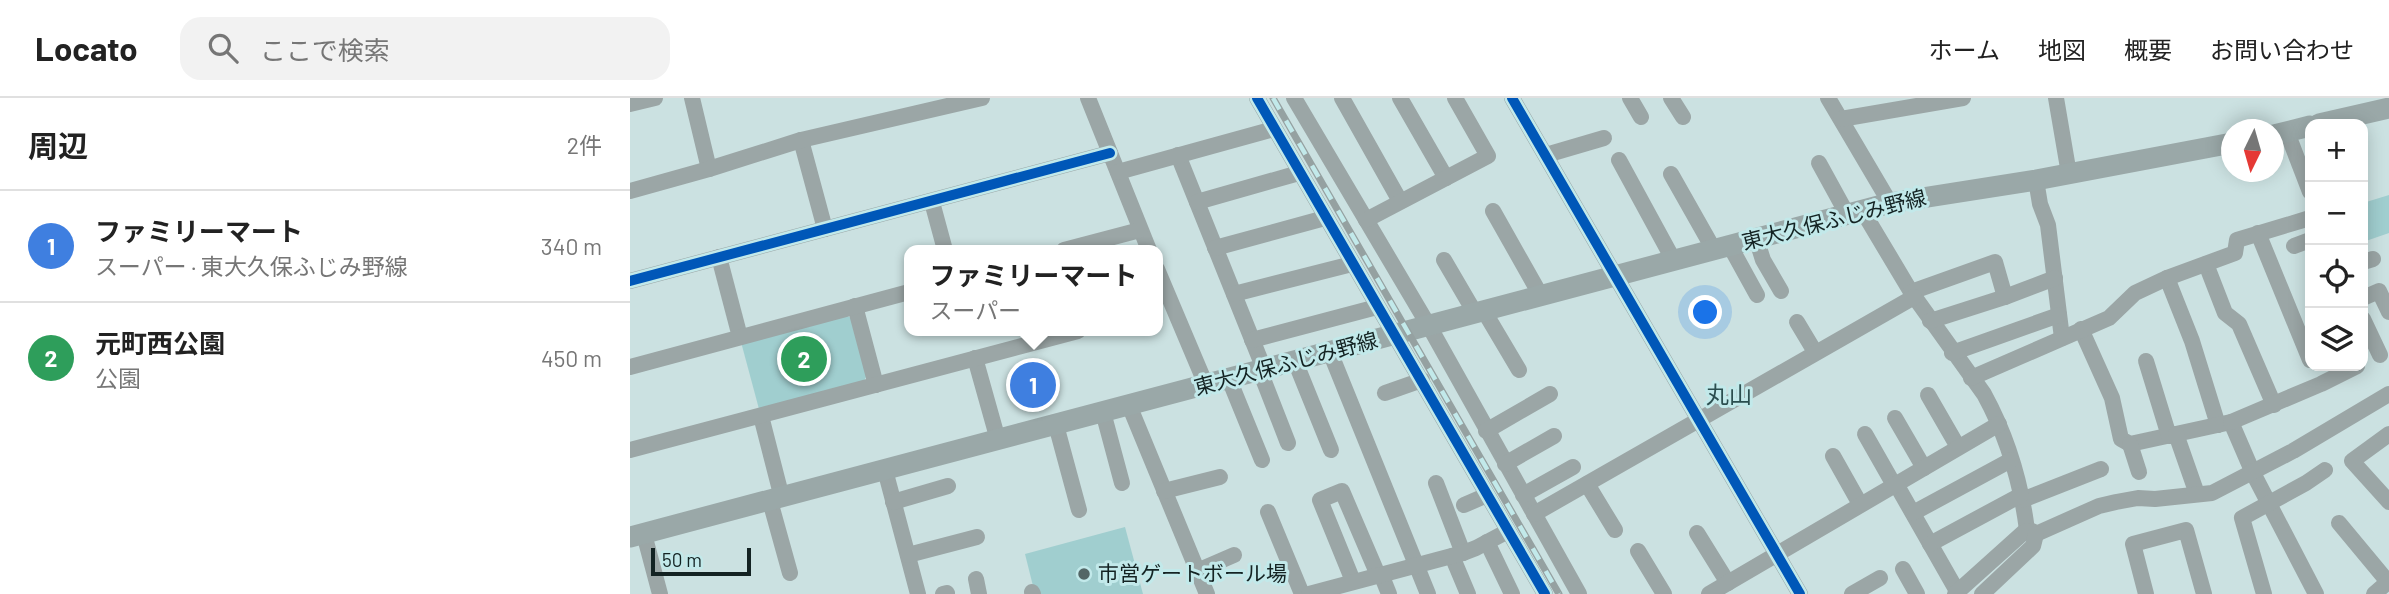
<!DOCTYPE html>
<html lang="ja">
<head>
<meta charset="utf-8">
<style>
  body { margin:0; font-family:Barlow,"Noto Sans JP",sans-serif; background:#f2f2f2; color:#222 }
  .controls { position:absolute; right:21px; top:21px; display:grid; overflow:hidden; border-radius:14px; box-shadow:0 4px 18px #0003 }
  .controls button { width:63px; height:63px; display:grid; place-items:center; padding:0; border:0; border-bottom:2px solid #e0e0e0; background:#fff; color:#222; font:35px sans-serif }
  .compass { position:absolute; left:1591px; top:21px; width:63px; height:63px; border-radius:50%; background:#fff; box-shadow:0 4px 18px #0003; rotate:185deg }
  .scale { position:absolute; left:21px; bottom:18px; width:100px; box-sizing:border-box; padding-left:7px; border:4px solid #142323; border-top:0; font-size:19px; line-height:24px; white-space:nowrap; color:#142323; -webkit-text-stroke:5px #c2e9ea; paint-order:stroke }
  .you { position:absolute; left:1076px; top:215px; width:24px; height:24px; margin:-18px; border:5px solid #fff; border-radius:50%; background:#1a73e8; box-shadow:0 0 0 10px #1a73e833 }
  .badge { display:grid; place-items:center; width:46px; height:46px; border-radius:50%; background:#0f766e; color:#fff; font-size:23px; font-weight:700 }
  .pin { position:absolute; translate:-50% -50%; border:4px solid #fff; box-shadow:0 2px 7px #0006 }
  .popup { position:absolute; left:274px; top:147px; width:259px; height:91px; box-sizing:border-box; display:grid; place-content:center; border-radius:14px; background:#fff; filter:drop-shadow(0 2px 5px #0005); font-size:23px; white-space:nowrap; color:#767676 }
  .popup b { font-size:26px; color:#222 }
  .popup::after { content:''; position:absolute; left:50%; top:100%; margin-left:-14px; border:14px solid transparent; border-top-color:#fff }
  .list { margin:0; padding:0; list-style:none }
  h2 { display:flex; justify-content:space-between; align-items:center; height:91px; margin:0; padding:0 28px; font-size:30px }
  h2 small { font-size:23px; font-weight:400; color:#767676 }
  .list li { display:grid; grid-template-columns:46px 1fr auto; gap:21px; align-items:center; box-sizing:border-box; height:112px; padding:0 28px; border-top:2px solid #e0e0e0 }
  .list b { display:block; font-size:26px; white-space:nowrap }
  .list p { margin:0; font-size:23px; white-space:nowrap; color:#767676 }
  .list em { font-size:23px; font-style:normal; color:#767676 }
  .icon { flex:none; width:38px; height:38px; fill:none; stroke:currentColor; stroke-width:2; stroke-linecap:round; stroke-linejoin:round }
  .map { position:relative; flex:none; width:1759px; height:496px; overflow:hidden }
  header { display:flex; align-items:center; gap:42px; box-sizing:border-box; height:98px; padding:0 35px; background:#fff; border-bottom:2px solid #e0e0e0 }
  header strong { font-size:33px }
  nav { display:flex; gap:38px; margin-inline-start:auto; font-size:24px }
  .search { width:490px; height:63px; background:#f2f2f2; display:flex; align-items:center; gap:18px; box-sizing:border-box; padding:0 24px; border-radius:21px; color:#767676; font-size:26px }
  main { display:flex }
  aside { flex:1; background:#fff }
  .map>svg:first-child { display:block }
  .green { fill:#a0cecf }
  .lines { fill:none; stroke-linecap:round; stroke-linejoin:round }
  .minor { stroke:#9ba6a6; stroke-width:16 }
  .major { stroke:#9aa8a8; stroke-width:21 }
  .rail-casing { stroke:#95a1a1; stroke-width:7 }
  .rail { stroke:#c2e9ea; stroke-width:4.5; stroke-dasharray:13; stroke-linecap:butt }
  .cycleway-casing { stroke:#c2e9ea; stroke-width:15 }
  .cycleway { stroke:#0057b8; stroke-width:10 }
  .poi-dot { fill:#546666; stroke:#c2e9ea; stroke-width:2.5 }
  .labels { text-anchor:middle; stroke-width:6; stroke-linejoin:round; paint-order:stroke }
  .street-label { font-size:21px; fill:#142323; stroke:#c2e9ea }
  .poi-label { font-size:21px; fill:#142323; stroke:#c2e9ea; text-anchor:start }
  .neighbourhood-label { font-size:23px; fill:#2b4e4f; stroke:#c2e9ea }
</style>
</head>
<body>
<header>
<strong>Locato</strong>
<div class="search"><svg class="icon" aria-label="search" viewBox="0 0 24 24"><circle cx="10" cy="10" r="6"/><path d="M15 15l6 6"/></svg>ここで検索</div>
<nav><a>ホーム</a><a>地図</a><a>概要</a><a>お問い合わせ</a></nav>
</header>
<main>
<aside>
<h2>周辺<small>2件</small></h2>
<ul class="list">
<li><span class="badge" style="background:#3f7fe0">1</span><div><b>ファミリーマート</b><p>スーパー · 東大久保ふじみ野線</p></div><em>340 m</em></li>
<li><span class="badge" style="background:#2e9e5b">2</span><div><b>元町西公園</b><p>公園</p></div><em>450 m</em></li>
</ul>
</aside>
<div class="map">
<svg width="1759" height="496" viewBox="0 0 1759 496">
  <rect width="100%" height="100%" fill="#cbe1e1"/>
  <g class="green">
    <path d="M1759 97V135L1733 144V105Z"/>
    <path d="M214 216 221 220 237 277 234 283 129 311 111 244Z"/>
    <path d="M495 429 513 496H405L395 456Z"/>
  </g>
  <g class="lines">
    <g class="minor">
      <path d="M62 0 79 71"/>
      <path d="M458 0 519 152"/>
      <path d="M627 0 915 496"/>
      <path d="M664 0 803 235 949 496"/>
      <path d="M712 0 770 103"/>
      <path d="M770 0 816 80"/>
      <path d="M882 0 1170 496"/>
      <path d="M1000 0 1011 19"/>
      <path d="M1041 0 1053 19"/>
      <path d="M1198 0 1260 105"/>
      <path d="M1426 0 1439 76"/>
      <path d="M0 6 25 0"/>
      <path d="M1211 21 1333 0"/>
      <path d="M1657 34 1680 94"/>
      <path d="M171 42 195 131"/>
      <path d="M548 57 634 271"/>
      <path d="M916 57 974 40"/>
      <path d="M989 62 1044 163"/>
      <path d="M1189 65 1217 116"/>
      <path d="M488 74 644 31"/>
      <path d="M1041 76 1084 152"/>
      <path d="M1406 82 1410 106 1418 127 1432 240"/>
      <path d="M0 93 79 71 171 42 352 0"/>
      <path d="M302 104 315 152"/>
      <path d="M567 104 669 75"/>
      <path d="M1232 112 1281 194 1354 296C1377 338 1391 385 1397 432"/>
      <path d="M863 113 911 198"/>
      <path d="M736 122 858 58 825 0"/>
      <path d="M1628 135 1680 262"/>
      <path d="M1126 140 1133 162 1151 193"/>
      <path d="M1100 148 1127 197"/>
      <path d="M1664 148 1680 142"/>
      <path d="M585 150 695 120"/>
      <path d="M434 152 510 132"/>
      <path d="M89 159 110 239"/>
      <path d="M814 162 845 215"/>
      <path d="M1733 164 1743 161"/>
      <path d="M1576 166 1595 215 1609 226 1644 307"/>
      <path d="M527 171 576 287"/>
      <path d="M1537 180 1562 243 1588 327"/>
      <path d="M0 183 480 55"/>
      <path d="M1281 194 1365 164 1375 199"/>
      <path d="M604 196 722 166"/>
      <path d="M1733 200 1749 193 1759 214"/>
      <path d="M225 208 246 287"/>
      <path d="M854 213 889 272"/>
      <path d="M1733 221 1750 257"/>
      <path d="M1300 223 1375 199 1425 180"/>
      <path d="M1167 224 1185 254"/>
      <path d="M1451 231 1482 300 1491 341 1500 346 1601 324 1623 375 1686 496"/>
      <path d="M622 242 747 209"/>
      <path d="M700 254 798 496"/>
      <path d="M1322 255 1429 217"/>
      <path d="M345 260 368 342"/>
      <path d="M665 263 701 352"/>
      <path d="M1516 263 1539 338"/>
      <path d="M0 269 279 194"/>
      <path d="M630 273 658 345"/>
      <path d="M1341 280 1479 220 1505 195 1537 180 1605 155 1607 142 1680 120"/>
      <path d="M599 281 632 362"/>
      <path d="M755 295 792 282"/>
      <path d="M1298 297 1328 349"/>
      <path d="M499 307 577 496"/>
      <path d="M473 314 492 385"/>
      <path d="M131 318 152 400"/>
      <path d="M1265 320 1294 370"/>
      <path d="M1601 324 1691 286 1727 268"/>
      <path d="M426 327 449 412"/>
      <path d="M856 333 920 296"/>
      <path d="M1235 336 1264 387"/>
      <path d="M1546 336 1567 396"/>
      <path d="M1759 336 1722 363 1759 404"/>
      <path d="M1500 346 1509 374"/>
      <path d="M0 352 448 233"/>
      <path d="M1203 358 1230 406"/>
      <path d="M875 366 924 338"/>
      <path d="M255 372 288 496"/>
      <path d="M806 385 833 455"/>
      <path d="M957 386 985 432"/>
      <path d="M1266 386 1327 493"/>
      <path d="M534 393 590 379"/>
      <path d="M893 397 943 369"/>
      <path d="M1392 402 1471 371"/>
      <path d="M140 403 160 475"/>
      <path d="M263 404 318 388"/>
      <path d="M834 407 857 397"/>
      <path d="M638 414 672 496"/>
      <path d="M1283 415 1381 362"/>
      <path d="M904 416 1284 199"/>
      <path d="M1709 425 1758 484"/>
      <path d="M1067 435 1098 485"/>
      <path d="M14 436 30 496"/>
      <path d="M857 444 882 496"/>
      <path d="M1300 446 1391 397"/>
      <path d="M1008 453 1034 496"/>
      <path d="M278 457 347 439"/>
      <path d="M822 458 838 496"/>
      <path d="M1273 471 1287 496"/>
      <path d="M567 473 604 457"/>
      <path d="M751 476 759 496"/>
      <path d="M346 481 349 496"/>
      <path d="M723 483 690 402 712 393 748 477"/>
      <path d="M402 494 403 496"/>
      <path d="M313 496 317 495"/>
      <path d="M679 496 833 455 846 450 878 433"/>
      <path d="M1079 496 1369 326"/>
      <path d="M1222 496 1250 480"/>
      <path d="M1325 496 1394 434 1402 433 1406 436 1469 408 1486 404 1508 400 1525 401 1582 395 1663 353 1759 296"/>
      <path d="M1352 496 1403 448 1406 436"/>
      <path d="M1516 496 1503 446 1556 432 1574 496"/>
      <path d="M1634 496 1612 420 1676 385 1695 372"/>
      <path d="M1744 496 1759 483"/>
    </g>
    <g class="major">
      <path d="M1689 26 1759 10"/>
      <path d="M1644 37 1680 28"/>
      <path d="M0 439 1260 105 1406 82 1602 45"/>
    </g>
    <g class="rail-casing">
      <path id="rail" d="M643 0 929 496"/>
    </g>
    <use href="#rail" class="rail"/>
    <g class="cycleway-casing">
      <g id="cycleway">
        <path d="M627 0 915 496"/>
        <path d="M882 0 1170 496"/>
        <path d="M0 183 480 55"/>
      </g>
    </g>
    <use href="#cycleway" class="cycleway"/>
  </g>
  <circle class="poi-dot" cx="454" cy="476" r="7"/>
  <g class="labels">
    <g class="street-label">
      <text transform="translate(1204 122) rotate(-14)" y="7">東大久保ふじみ野線</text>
      <text transform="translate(656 266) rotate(-15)" y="7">東大久保ふじみ野線</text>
    </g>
    <g class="poi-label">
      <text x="468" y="483">市営ゲートボール場</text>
    </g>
    <g class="neighbourhood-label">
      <text x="1099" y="305">丸山</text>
    </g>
  </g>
</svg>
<div class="controls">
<button>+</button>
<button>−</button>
<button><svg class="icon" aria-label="locate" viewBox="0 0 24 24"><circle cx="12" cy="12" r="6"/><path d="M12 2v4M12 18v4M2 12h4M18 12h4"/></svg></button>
<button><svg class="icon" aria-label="layers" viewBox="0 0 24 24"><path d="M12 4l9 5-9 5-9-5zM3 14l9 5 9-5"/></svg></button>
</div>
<svg class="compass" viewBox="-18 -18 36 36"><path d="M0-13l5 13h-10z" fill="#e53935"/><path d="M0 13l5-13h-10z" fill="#767676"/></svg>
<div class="scale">50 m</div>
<div class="you"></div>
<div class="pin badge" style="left:403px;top:287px;background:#3f7fe0">1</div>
<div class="popup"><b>ファミリーマート</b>スーパー</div>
<div class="pin badge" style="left:174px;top:261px;background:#2e9e5b">2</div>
</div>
</main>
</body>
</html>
